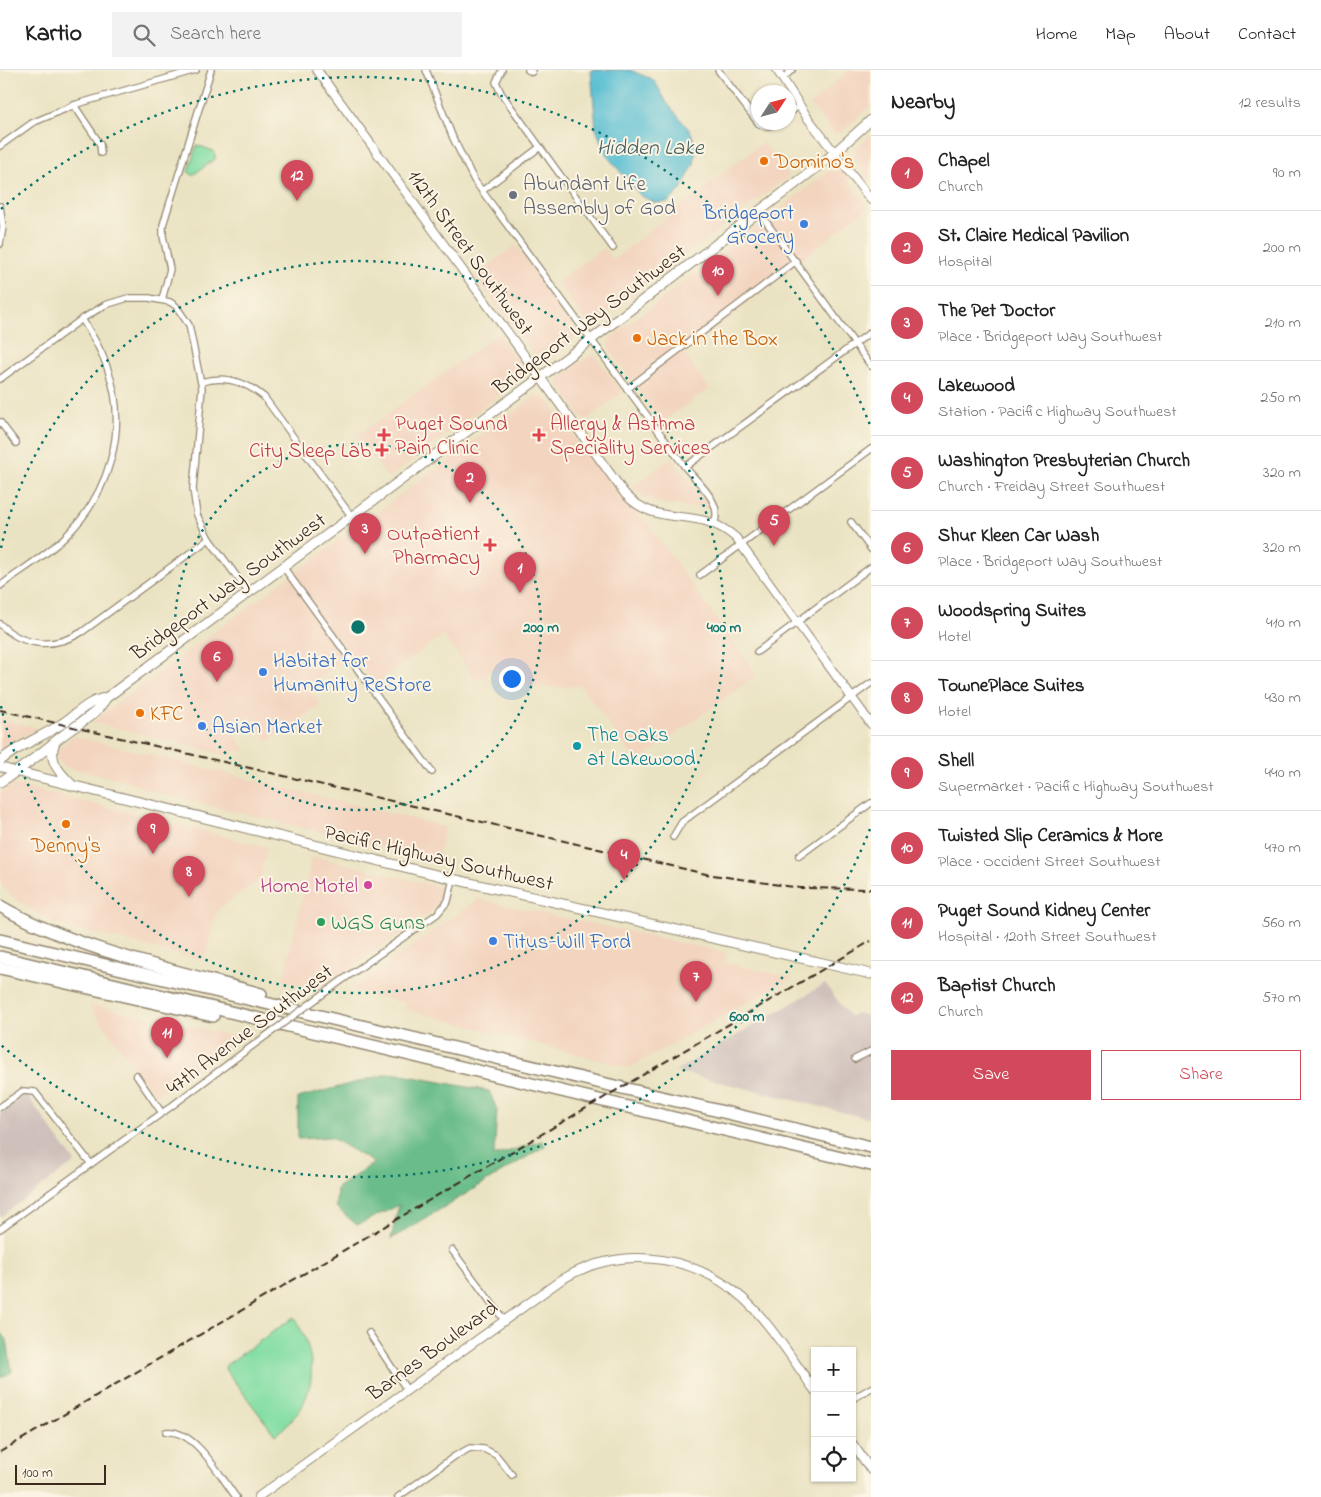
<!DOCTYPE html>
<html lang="en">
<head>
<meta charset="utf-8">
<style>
  body { margin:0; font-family:"Indie Flower",sans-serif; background:#f2f2f2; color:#222 }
  .controls { position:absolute; right:15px; bottom:15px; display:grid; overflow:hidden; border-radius:0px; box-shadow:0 1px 4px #0004 }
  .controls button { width:45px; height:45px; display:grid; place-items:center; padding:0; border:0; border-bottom:1px solid #e0e0e0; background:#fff; color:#222; font:25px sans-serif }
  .compass { position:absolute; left:751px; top:15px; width:45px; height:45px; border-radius:50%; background:#fff; box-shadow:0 1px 4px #0004; rotate:54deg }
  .scale { position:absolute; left:15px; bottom:12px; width:91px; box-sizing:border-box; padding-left:5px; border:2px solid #3b2a1e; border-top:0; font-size:14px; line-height:18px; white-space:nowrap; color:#3b2a1e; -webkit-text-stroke:4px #fcf5e5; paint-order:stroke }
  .you { position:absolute; left:511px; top:608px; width:18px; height:18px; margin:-12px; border:4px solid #fff; border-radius:50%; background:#1a73e8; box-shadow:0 0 0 8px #1a73e833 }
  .badge { display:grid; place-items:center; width:32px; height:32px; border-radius:50%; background:#d1495b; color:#fff; font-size:16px; font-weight:700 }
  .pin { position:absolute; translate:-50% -41px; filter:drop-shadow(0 1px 2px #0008) }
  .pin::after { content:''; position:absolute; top:26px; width:18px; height:15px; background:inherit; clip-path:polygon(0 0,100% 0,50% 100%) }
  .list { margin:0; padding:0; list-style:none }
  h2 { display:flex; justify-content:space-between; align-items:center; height:65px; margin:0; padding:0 20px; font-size:21px }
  h2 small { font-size:16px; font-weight:400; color:#767676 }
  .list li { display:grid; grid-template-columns:32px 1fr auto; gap:15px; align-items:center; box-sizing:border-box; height:75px; padding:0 20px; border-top:1px solid #e0e0e0 }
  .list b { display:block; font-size:19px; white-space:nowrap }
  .list p { margin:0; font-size:16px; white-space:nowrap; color:#767676 }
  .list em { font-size:16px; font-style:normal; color:#767676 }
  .actions { display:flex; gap:10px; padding:15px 20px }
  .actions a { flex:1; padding:11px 0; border:1px solid #d1495b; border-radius:0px; text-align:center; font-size:18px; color:#d1495b }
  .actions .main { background:#d1495b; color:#fff }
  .icon { flex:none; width:28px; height:28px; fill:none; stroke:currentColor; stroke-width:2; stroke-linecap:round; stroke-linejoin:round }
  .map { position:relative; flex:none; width:871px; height:1427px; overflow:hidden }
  header { display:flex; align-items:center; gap:30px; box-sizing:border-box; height:70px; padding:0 25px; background:#fff; border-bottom:1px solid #e0e0e0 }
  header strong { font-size:24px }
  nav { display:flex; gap:28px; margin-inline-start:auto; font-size:18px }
  .search { width:350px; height:45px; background:#f2f2f2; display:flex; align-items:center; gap:12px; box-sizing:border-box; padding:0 18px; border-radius:0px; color:#767676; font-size:19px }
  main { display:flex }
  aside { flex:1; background:#fff }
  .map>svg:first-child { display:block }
  .built { fill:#f3d4bf }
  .industrial { fill:#cfc0bb }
  .green { fill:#84dea4; stroke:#608461 }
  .forest { fill:#6bbd8a; stroke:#537454 }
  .water { fill:#55bdd2; stroke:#487478 }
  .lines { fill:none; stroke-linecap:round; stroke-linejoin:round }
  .minor-casing { stroke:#928670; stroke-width:8 }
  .tertiary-casing { stroke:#928670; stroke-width:10 }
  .secondary-casing { stroke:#928670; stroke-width:11 }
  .primary-casing { stroke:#928670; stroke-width:11 }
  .motorway-casing { stroke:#928670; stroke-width:14 }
  .minor { stroke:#fff; stroke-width:5.5 }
  .tertiary { stroke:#fff; stroke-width:8 }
  .secondary { stroke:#fff; stroke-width:9 }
  .primary { stroke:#fff; stroke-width:9 }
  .motorway { stroke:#fff; stroke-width:11 }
  .rail { stroke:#3b2a1e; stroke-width:2; stroke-dasharray:8 4; stroke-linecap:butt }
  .minor-bridge-casing { stroke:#928670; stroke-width:8; stroke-linecap:butt }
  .minor-bridge { stroke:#fff; stroke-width:5.5 }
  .ring { fill:none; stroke:#0f766e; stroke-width:2.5; stroke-dasharray:2.5 5 }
  .food-dot { fill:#e8710a; stroke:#fcf5e5; stroke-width:2 }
  .worship-dot { fill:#6b7280; stroke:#fcf5e5; stroke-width:2 }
  .shop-dot { fill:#3f7fe0; stroke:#fcf5e5; stroke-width:2 }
  .health-dot { fill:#e0444e; stroke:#fcf5e5; stroke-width:2 }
  .culture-dot { fill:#0f9aa8; stroke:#fcf5e5; stroke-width:2 }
  .hotel-dot { fill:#d1479c; stroke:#fcf5e5; stroke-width:2 }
  .leisure-dot { fill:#2e9e5b; stroke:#fcf5e5; stroke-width:2 }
  .labels { text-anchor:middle; stroke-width:4; stroke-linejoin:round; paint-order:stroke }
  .food-label { font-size:21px; fill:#c56008; stroke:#fcf5e5; text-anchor:start }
  .worship-label { font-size:21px; fill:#5b616d; stroke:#fcf5e5; text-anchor:start }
  .shop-label { font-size:21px; fill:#366cbe; stroke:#fcf5e5; text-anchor:start }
  .street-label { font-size:21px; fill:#3b2a1e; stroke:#fcf5e5 }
  .health-label { font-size:21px; fill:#be3a42; stroke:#fcf5e5; text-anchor:start }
  .culture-label { font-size:21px; fill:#0d838f; stroke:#fcf5e5; text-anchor:start }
  .hotel-label { font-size:21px; fill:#b23c85; stroke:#fcf5e5; text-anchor:end }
  .leisure-label { font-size:21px; fill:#27864d; stroke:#fcf5e5; text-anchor:start }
  .water-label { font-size:22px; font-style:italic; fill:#445d5d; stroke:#fcf5e5 }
  .centre { fill:#0f766e; stroke:#fcf5e5; stroke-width:2.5 }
  .ring-label { font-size:15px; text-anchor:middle; font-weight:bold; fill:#0f766e; stroke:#fcf5e5; stroke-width:4; stroke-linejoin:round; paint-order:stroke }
</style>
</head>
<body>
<header>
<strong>Kartio</strong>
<div class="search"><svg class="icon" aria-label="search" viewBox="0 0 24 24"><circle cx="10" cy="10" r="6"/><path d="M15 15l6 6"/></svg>Search here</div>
<nav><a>Home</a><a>Map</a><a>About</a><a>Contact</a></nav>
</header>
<main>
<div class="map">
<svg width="871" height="1427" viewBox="0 0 871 1427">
  <rect width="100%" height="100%" fill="#fcf5e5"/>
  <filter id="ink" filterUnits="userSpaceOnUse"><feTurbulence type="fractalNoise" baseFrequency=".02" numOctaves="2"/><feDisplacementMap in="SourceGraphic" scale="10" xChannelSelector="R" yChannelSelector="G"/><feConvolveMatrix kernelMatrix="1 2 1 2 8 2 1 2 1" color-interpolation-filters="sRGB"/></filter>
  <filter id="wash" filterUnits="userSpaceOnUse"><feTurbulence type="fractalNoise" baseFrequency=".0096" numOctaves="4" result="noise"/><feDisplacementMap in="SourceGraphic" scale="20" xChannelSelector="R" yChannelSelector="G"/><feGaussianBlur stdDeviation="1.12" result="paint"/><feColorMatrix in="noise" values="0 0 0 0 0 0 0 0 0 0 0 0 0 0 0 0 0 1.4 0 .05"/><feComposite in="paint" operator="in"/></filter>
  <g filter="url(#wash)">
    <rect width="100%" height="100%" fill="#eae3c3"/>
    <g class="built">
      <path d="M849 0H871V35L841 62 834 63 810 35Z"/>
      <path d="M871 65V112L854 86 856 78Z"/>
      <path d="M763 72 789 106 596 253 591 255 586 252 557 212 604 178 613 190Z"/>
      <path d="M829 101H841L868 137 684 283 709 319 661 353 608 277 609 269Z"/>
      <path d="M516 175 577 261 576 268 547 291 537 287 474 206Z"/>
      <path d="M498 264 523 298 522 308 388 408 357 366Z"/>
      <path d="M591 285 596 286 623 323 584 351 560 317 559 311 562 305Z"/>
      <path d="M536 325 543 326 614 419 648 454 757 605 637 692 580 615 559 618 525 615 494 599 477 611 443 565 375 614 353 584 307 617 320 635 268 672 251 646 230 659 246 681 238 680 230 686 92 652Z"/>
      <path d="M671 388 706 432 705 438 662 434 643 426 632 417Z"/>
      <path d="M0 649 38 658 15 670 0 682Z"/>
      <path d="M73 666 445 757 437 790 146 720 129 711 65 697 57 689V680Z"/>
      <path d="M17 715 267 777 261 808 217 840 204 891 56 854 19 832 0 814V723L10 716Z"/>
      <path d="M312 786 439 817 442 828 429 844 318 920 283 910Z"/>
      <path d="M478 829 727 883 725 892 792 908 629 998 405 939 406 933 351 920Z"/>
      <path d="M88 934 237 967 155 1026Z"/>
    </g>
    <g class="industrial">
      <path d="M825 914 850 947 856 943 871 947V1049L675 1001Z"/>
      <path d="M26 1024 75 1092 0 1147V1043Z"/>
    </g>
    <g class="green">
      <path d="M197 75 213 81 216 88 193 105 188 102Z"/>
      <path d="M294 1247C321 1291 318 1332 275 1365L225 1299 226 1295Z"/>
    </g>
    <g class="forest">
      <path d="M391 1003 489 1021 497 1040 494 1086 542 1071 545 1076 391 1169 399 1135 357 1155 336 1137 337 1118 374 1093 330 1067 298 1069V1028Z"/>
      <path d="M0 1261 7 1270 12 1302 0 1308Z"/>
    </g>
    <path class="water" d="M591 0H630L654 10 667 33 691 62 696 77 694 94 680 121 668 132 656 133 641 126 607 86 596 59Z"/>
  </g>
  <g filter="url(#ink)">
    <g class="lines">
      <g class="minor-casing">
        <g id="minor">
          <path d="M426 0 453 68 474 110 685 397C697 412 724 433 714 454"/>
          <path d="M502 0 496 12 501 23 613 178"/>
          <path d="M528 0 532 2"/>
          <path d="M718 0 759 54 767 57 777 52"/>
          <path d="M782 9 792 0"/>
          <path d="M74 35 100 74 101 83"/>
          <path d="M788 44 800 35"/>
          <path d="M0 76 32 53 77 34 196 0"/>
          <path d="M482 121 540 77"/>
          <path d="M0 136 3 157 0 174"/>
          <path d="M759 142 871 296"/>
          <path d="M162 230 170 199 163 166V155L211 0"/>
          <path d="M0 309 82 249 105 235 128 228H149L170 232 176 236 189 255 202 318 193 419 197 445 209 469 249 523"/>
          <path d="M201 312C225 305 246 312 264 327L352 447"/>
          <path d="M627 319 796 191"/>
          <path d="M0 352 16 373"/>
          <path d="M685 397 871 262"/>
          <path d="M851 452 871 479"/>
          <path d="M284 498 432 702"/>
          <path d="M700 505 871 379"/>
          <path d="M0 516C21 500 45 486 64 468 109 425 129 359 108 300 102 281 92 265 82 249"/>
          <path d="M0 554C23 577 54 579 82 562L209 469"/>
          <path d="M757 582 871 497"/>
          <path d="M673 767 682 752 871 613"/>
          <path d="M799 786 871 733"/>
          <path d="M341 911 437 844 448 831 453 809"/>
          <path d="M855 989 871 981"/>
          <path d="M136 1005 162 1043"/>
          <path d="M0 1037 23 1021 35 1022 91 1094"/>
          <path d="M0 1159 169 1038 244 982"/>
          <path d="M452 1180 504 1250"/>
          <path d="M369 1263 407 1320"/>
          <path d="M852 1329 871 1318"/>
          <path d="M166 1362C195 1359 220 1406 236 1427"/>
          <path d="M398 1427 455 1386 470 1378 484 1379 496 1385 512 1405"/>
        </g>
      </g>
      <g class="tertiary-casing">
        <g id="tertiary">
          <path d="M317 0 625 424C660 461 697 433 736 468L871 654"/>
          <path d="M777 0 807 47 871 130"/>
          <path d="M0 697 18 702"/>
          <path d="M852 1373 871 1400"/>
          <path d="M258 1427 561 1210C624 1172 703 1185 753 1238 776 1262 795 1293 815 1321"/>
        </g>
      </g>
      <g class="secondary-casing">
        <path id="secondary" d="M18 702 453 809 871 904"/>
      </g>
      <g class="primary-casing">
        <g id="primary">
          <path d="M55 672C47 691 60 703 73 716"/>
          <path d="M0 691C20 674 41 668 63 653 77 644 89 630 106 628L592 269 825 91 871 50"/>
          <path d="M0 712C24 698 41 683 62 666 77 654 97 645 106 628"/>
        </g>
      </g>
      <g class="motorway-casing">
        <g id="motorway">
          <path d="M0 836C73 879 179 901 261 924"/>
          <path d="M0 870 871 1077"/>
          <path d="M0 887 871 1095"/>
          <path d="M0 898 213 946"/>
        </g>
      </g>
      <use href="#minor" class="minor"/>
      <use href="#tertiary" class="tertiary"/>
      <use href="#secondary" class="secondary"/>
      <use href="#primary" class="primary"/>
      <use href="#motorway" class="motorway"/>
      <g class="rail">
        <path d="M0 640 706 804 800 818 871 819"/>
        <path d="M0 1382 871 871"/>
      </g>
      <g class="minor-bridge-casing">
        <path id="minor-bridge" d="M244 982 341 911"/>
      </g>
      <use href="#minor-bridge" class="minor-bridge"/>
    </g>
  </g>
  <g class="ring">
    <circle cx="358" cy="557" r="183"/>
    <path d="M1 478A366 366 0 1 1 1 636"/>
    <path d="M870 759A550 550 0 0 1 1 975M1 139A550 550 0 0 1 870 355"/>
  </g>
  <g class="food-dot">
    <circle cx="764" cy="91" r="5"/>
    <circle cx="637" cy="268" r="5"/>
    <circle cx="140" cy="643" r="5"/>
    <circle cx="66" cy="754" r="5"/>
  </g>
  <circle class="worship-dot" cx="513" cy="125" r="5"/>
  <g class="shop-dot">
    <circle cx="804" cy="154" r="5"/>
    <circle cx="263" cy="602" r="5"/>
    <circle cx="202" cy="656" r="5"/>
    <circle cx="493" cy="871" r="5"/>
  </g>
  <g class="health-dot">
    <path d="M381.5 357.5h5v5h5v5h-5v5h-5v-5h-5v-5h5z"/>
    <path d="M536.5 357.5h5v5h5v5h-5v5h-5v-5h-5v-5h5z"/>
    <path d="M379.5 372.5h5v5h5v5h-5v5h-5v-5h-5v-5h5z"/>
    <path d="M487.5 467.5h5v5h5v5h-5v5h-5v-5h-5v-5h5z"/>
  </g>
  <circle class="culture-dot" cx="577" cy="676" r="5"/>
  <circle class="hotel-dot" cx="368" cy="815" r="5"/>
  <circle class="leisure-dot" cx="321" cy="852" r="5"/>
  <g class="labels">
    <g class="food-label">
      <text x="774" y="98">Domino's</text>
      <text x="647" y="275">Jack in the Box</text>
      <text x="150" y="650">KFC</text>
      <text x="66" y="782" text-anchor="middle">Denny's</text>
    </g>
    <g class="worship-label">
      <text x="523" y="120">Abundant Life<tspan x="523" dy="24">Assembly of God</tspan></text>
    </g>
    <g class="shop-label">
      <text x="794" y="149" text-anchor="end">Bridgeport<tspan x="794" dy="24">Grocery</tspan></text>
      <text x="273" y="597">Habitat for<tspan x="273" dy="24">Humanity ReStore</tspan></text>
      <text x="212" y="663">Asian Market</text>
      <text x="503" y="878">Titus-Will Ford</text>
    </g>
    <g class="street-label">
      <text transform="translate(471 182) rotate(54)" y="7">112th Street Southwest</text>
      <text transform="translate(589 249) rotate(-37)" y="7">Bridgeport Way Southwest</text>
      <text transform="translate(228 516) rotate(-36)" y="7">Bridgeport Way Southwest</text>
      <text transform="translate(439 787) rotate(13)" y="7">Pacific Highway Southwest</text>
      <text transform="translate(249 959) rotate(-37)" y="7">47th Avenue Southwest</text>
      <text transform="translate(432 1280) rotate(-36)" y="7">Barnes Boulevard</text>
    </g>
    <g class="health-label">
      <text x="395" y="360">Puget Sound<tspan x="395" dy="24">Pain Clinic</tspan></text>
      <text x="550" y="360">Allergy &amp; Asthma<tspan x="550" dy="24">Speciality Services</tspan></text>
      <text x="371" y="387" text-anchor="end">City Sleep Lab</text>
      <text x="480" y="470" text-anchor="end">Outpatient<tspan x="480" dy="24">Pharmacy</tspan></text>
    </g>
    <g class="culture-label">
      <text x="587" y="671">The Oaks<tspan x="587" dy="24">at Lakewood</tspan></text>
    </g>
    <g class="hotel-label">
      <text x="358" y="822">Home Motel</text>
    </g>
    <g class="leisure-label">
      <text x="331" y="859">WGS Guns</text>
    </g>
    <g class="water-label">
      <text x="650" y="84">Hidden Lake</text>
    </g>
  </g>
  <circle cx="358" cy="557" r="8" class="centre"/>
  <g class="ring-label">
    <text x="541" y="562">200 m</text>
    <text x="724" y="562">400 m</text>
    <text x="747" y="951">600 m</text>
  </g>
</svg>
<div class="controls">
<button>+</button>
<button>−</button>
<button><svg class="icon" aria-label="locate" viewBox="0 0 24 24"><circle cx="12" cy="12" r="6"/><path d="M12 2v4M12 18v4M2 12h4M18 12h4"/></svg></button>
</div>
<svg class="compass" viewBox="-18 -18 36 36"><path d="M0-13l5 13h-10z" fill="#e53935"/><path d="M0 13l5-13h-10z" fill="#767676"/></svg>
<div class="scale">100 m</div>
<div class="you"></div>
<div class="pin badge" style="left:520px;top:523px">1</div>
<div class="pin badge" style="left:470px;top:433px">2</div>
<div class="pin badge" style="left:365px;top:484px">3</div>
<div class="pin badge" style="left:624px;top:810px">4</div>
<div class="pin badge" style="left:774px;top:476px">5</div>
<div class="pin badge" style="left:217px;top:612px">6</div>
<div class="pin badge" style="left:696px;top:932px">7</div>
<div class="pin badge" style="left:189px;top:827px">8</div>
<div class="pin badge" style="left:153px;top:784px">9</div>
<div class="pin badge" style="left:718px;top:226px">10</div>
<div class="pin badge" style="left:167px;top:988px">11</div>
<div class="pin badge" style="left:297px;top:131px">12</div>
</div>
<aside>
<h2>Nearby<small>12 results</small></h2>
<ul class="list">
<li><span class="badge">1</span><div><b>Chapel</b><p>Church</p></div><em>90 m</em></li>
<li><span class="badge">2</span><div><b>St. Claire Medical Pavilion</b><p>Hospital</p></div><em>200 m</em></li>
<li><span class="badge">3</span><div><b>The Pet Doctor</b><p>Place · Bridgeport Way Southwest</p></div><em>210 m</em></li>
<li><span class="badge">4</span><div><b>Lakewood</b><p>Station · Pacific Highway Southwest</p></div><em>250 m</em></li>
<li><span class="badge">5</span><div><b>Washington Presbyterian Church</b><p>Church · Freiday Street Southwest</p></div><em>320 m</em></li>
<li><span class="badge">6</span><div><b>Shur Kleen Car Wash</b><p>Place · Bridgeport Way Southwest</p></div><em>320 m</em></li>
<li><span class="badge">7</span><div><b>Woodspring Suites</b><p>Hotel</p></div><em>410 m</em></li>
<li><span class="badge">8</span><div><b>TownePlace Suites</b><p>Hotel</p></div><em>430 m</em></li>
<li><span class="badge">9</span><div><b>Shell</b><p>Supermarket · Pacific Highway Southwest</p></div><em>440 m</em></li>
<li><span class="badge">10</span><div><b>Twisted Slip Ceramics &amp; More</b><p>Place · Occident Street Southwest</p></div><em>470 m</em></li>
<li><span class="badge">11</span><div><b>Puget Sound Kidney Center</b><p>Hospital · 120th Street Southwest</p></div><em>560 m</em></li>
<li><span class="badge">12</span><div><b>Baptist Church</b><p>Church</p></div><em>570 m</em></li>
</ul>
<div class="actions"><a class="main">Save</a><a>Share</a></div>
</aside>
</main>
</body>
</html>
